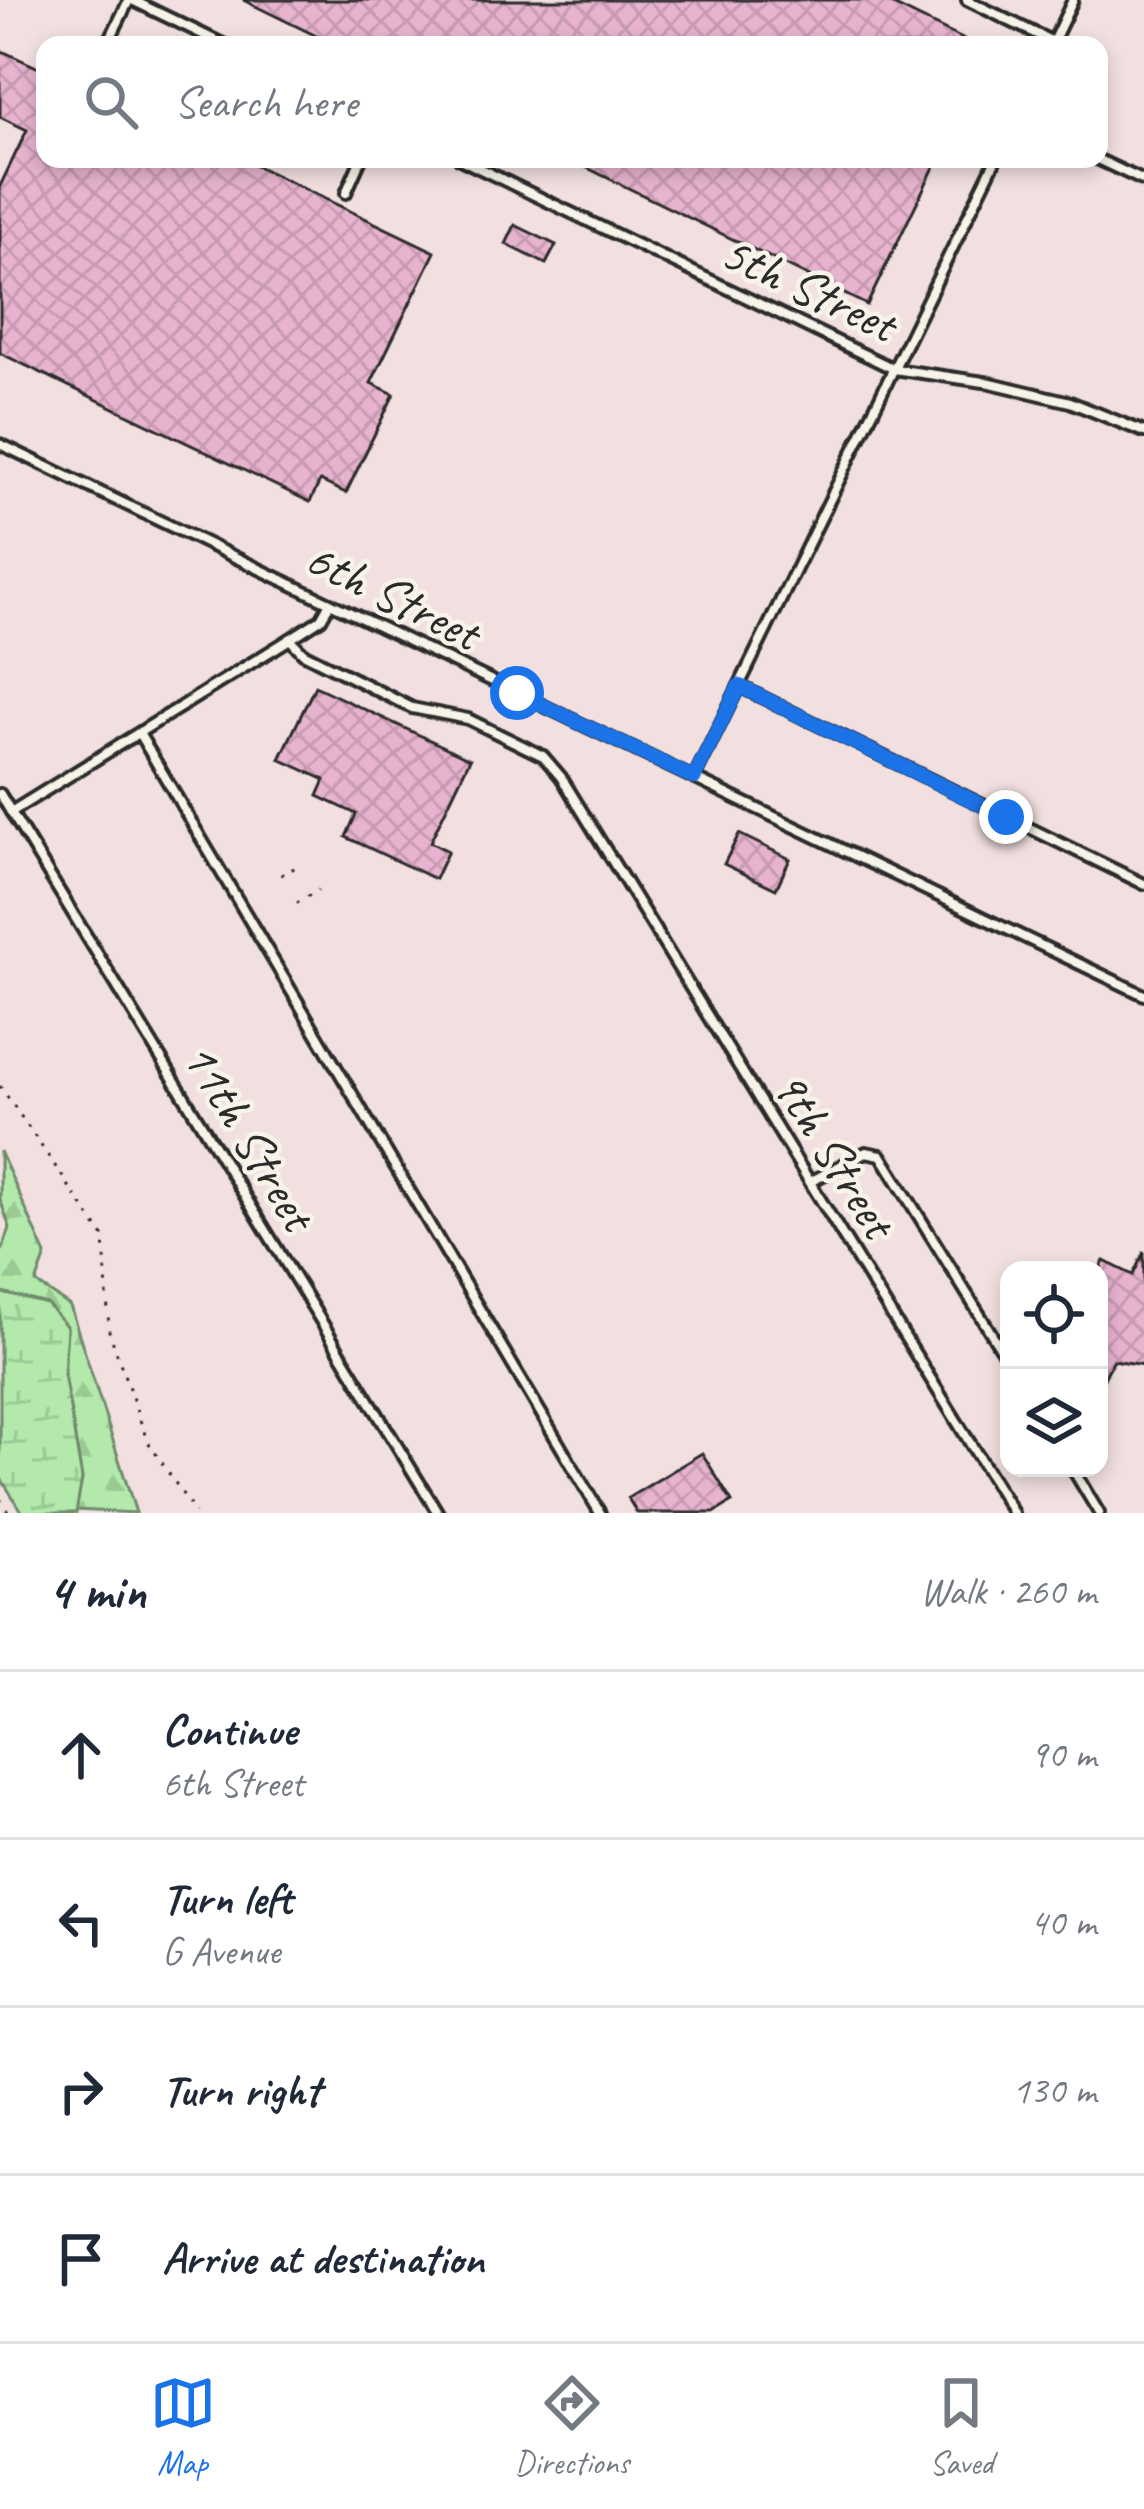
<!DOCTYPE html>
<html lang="en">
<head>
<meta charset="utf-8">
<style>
  body { margin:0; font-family:Caveat,sans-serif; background:#f6f6f7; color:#1f2937 }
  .controls { position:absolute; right:36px; bottom:36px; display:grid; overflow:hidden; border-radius:24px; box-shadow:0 6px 18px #0003 }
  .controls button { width:108px; height:108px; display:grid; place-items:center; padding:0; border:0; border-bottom:3px solid #e0e1e3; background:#fff; color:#1f2937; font:60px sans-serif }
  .stop { position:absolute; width:36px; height:36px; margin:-27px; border:9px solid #1a73e8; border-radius:50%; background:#fff }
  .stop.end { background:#1a73e8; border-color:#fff; box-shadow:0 3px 12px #0008 }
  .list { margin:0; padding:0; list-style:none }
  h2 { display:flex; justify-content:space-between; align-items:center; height:156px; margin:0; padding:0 48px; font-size:51px }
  h2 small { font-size:39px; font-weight:400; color:#747a83 }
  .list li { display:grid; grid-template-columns:78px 1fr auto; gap:36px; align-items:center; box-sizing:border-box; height:168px; padding:0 48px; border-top:3px solid #e0e1e3 }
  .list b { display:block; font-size:45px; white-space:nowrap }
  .list p { margin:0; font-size:39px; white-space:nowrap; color:#747a83 }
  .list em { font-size:39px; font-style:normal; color:#747a83 }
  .icon { flex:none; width:66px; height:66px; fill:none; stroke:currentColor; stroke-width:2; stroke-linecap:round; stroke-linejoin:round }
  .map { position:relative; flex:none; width:1144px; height:1513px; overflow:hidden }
  .search { position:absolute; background:#fff; box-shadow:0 6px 18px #0003; left:36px; right:36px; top:36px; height:132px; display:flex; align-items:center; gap:30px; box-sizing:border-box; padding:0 42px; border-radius:24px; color:#747a83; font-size:45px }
  .sheet { height:828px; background:#fff }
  nav { display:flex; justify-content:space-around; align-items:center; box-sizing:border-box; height:168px; border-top:3px solid #e0e1e3; background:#fff; font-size:33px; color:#747a83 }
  nav a { display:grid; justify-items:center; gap:6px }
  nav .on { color:#1a73e8 }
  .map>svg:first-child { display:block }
  .forest { fill:url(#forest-firs); stroke:#6f8a6c; stroke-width:3 }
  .wetland { fill:url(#wetland-marsh); stroke:#6f8a6c; stroke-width:3 }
  .building { fill:url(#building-cross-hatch); stroke:#2b2b2b; stroke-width:3 }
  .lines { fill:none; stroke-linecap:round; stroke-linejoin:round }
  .lane-casing { stroke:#2b2b2b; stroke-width:16 }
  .path { stroke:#2b2b2b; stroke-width:3; stroke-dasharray:3 9; stroke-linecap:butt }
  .lane { stroke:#f7f3e8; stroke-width:8 }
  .route { stroke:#1a73e8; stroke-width:15 }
  .labels { text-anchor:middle; stroke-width:9; stroke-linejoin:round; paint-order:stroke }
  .street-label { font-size:51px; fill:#2b2b2b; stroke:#f7f3e8 }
</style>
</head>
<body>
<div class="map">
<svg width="1144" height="1513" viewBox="0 0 1144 1513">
  <defs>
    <pattern id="forest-firs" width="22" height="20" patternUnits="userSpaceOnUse" patternTransform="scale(3)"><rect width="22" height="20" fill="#b3eaac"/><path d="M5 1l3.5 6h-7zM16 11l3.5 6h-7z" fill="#9ac994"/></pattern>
    <pattern id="wetland-marsh" width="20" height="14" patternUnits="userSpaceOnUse" patternTransform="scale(3)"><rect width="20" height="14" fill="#b3eaac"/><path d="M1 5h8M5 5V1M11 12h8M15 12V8" fill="none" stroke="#9ac994"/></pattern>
    <pattern id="building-cross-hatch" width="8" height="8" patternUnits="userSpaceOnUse" patternTransform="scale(3)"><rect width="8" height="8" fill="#e8b3cf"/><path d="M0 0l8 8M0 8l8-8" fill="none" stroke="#c79ab2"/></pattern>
  </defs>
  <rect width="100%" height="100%" fill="#f2e0e0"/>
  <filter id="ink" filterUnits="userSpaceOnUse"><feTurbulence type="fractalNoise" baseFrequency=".00833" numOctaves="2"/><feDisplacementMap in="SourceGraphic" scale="24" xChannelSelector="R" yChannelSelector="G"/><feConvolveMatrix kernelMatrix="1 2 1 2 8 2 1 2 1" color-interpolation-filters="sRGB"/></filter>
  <g filter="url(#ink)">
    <path class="forest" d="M0 1151 46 1255 36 1283 70 1306 136 1513 75 1510 82 1479 64 1374 67 1327 47 1304 2 1293 0 1255 10 1228 0 1199Z"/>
    <path class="wetland" d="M0 1288 2 1293 47 1304 67 1327 64 1374 82 1479 76 1513H23L0 1477Z"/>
    <g class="building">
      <path d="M243 0H883L975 45H335Z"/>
      <path d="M0 50 45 71V159H242L435 252 371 383 394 394 346 493 320 481 310 502 0 353V186L27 130 0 117Z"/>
      <path d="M569 159H938L867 305Z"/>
      <path d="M515 225 556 245 546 264 506 244Z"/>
      <path d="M315 686 470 759 430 842 448 851 435 879 346 837 356 814 318 796 325 780 280 759Z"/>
      <path d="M739 834 790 859 776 889 724 864Z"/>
      <path d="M1144 1252V1365L1113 1360 1099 1389V1271L1104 1261 1133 1275Z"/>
      <path d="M702 1453 732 1502 714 1513H637L628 1498Z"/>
    </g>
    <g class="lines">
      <g class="lane-casing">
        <g id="lane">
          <path d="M132 0 225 45"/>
          <path d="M967 0 1053 42"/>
          <path d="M1052 44 1073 0"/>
          <path d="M107 45 129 0"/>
          <path d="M460 159 894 369 991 383 1070 402 1144 432"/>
          <path d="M1097 159 1144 181"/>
          <path d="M346 193 361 159"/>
          <path d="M0 444 1144 995"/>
          <path d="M290 639 303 653 412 708 468 719 543 756 561 777 1013 1513"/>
          <path d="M739 686 1144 884"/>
          <path d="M140 735 600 1513"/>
          <path d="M694 778 996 159"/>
          <path d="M0 794 438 1513"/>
          <path d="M11 812 290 639 321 619 330 603"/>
          <path d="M810 1182 866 1152 881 1155 1009 1362"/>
          <path d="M1072 1468 1099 1513"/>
        </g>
      </g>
      <g class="path">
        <path d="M281 875 302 864"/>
        <path d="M297 903 318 890"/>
        <path d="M0 1086 104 1237 109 1331 147 1440 195 1513"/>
        <path d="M0 1499 9 1513"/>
      </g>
      <use href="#lane" class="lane"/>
    </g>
  </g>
  <g class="lines" filter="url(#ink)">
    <path class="route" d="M517 693 694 778 739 686 1006 817"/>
  </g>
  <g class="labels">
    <g class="street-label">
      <text transform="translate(809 287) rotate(25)" y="18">5th Street</text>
      <text transform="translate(393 594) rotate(26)" y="18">6th Street</text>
      <text transform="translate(250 1135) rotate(59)" y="18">11th Street</text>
      <text transform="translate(835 1153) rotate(58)" y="18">9th Street</text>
    </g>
  </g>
</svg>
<div class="controls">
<button><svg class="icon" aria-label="locate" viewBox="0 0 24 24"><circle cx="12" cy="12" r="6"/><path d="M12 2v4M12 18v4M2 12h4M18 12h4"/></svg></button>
<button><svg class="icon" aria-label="layers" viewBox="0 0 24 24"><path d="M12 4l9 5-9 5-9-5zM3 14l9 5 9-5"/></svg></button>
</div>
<div class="stop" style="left:517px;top:693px"></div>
<div class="stop end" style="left:1006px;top:817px"></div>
<div class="search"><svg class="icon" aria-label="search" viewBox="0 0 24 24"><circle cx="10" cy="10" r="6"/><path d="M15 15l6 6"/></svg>Search here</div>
</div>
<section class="sheet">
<h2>4 min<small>Walk · 260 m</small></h2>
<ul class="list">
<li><svg class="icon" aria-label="ahead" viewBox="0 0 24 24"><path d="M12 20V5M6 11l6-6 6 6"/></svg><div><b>Continue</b><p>6th Street</p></div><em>90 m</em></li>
<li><svg class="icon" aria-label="left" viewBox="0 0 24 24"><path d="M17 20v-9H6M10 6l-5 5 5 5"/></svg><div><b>Turn left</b><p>G Avenue</p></div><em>40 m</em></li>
<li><svg class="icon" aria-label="right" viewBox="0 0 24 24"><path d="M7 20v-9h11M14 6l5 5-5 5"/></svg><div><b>Turn right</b></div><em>130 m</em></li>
<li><svg class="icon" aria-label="arrive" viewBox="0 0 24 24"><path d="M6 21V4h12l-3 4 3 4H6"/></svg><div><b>Arrive at destination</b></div></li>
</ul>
</section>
<nav>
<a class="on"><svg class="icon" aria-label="map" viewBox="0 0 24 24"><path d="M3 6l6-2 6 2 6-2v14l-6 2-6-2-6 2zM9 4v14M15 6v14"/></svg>Map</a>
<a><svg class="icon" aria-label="directions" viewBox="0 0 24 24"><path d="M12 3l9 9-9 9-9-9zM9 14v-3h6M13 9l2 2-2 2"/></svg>Directions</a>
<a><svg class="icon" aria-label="saved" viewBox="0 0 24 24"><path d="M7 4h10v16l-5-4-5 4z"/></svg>Saved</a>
</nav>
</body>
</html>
